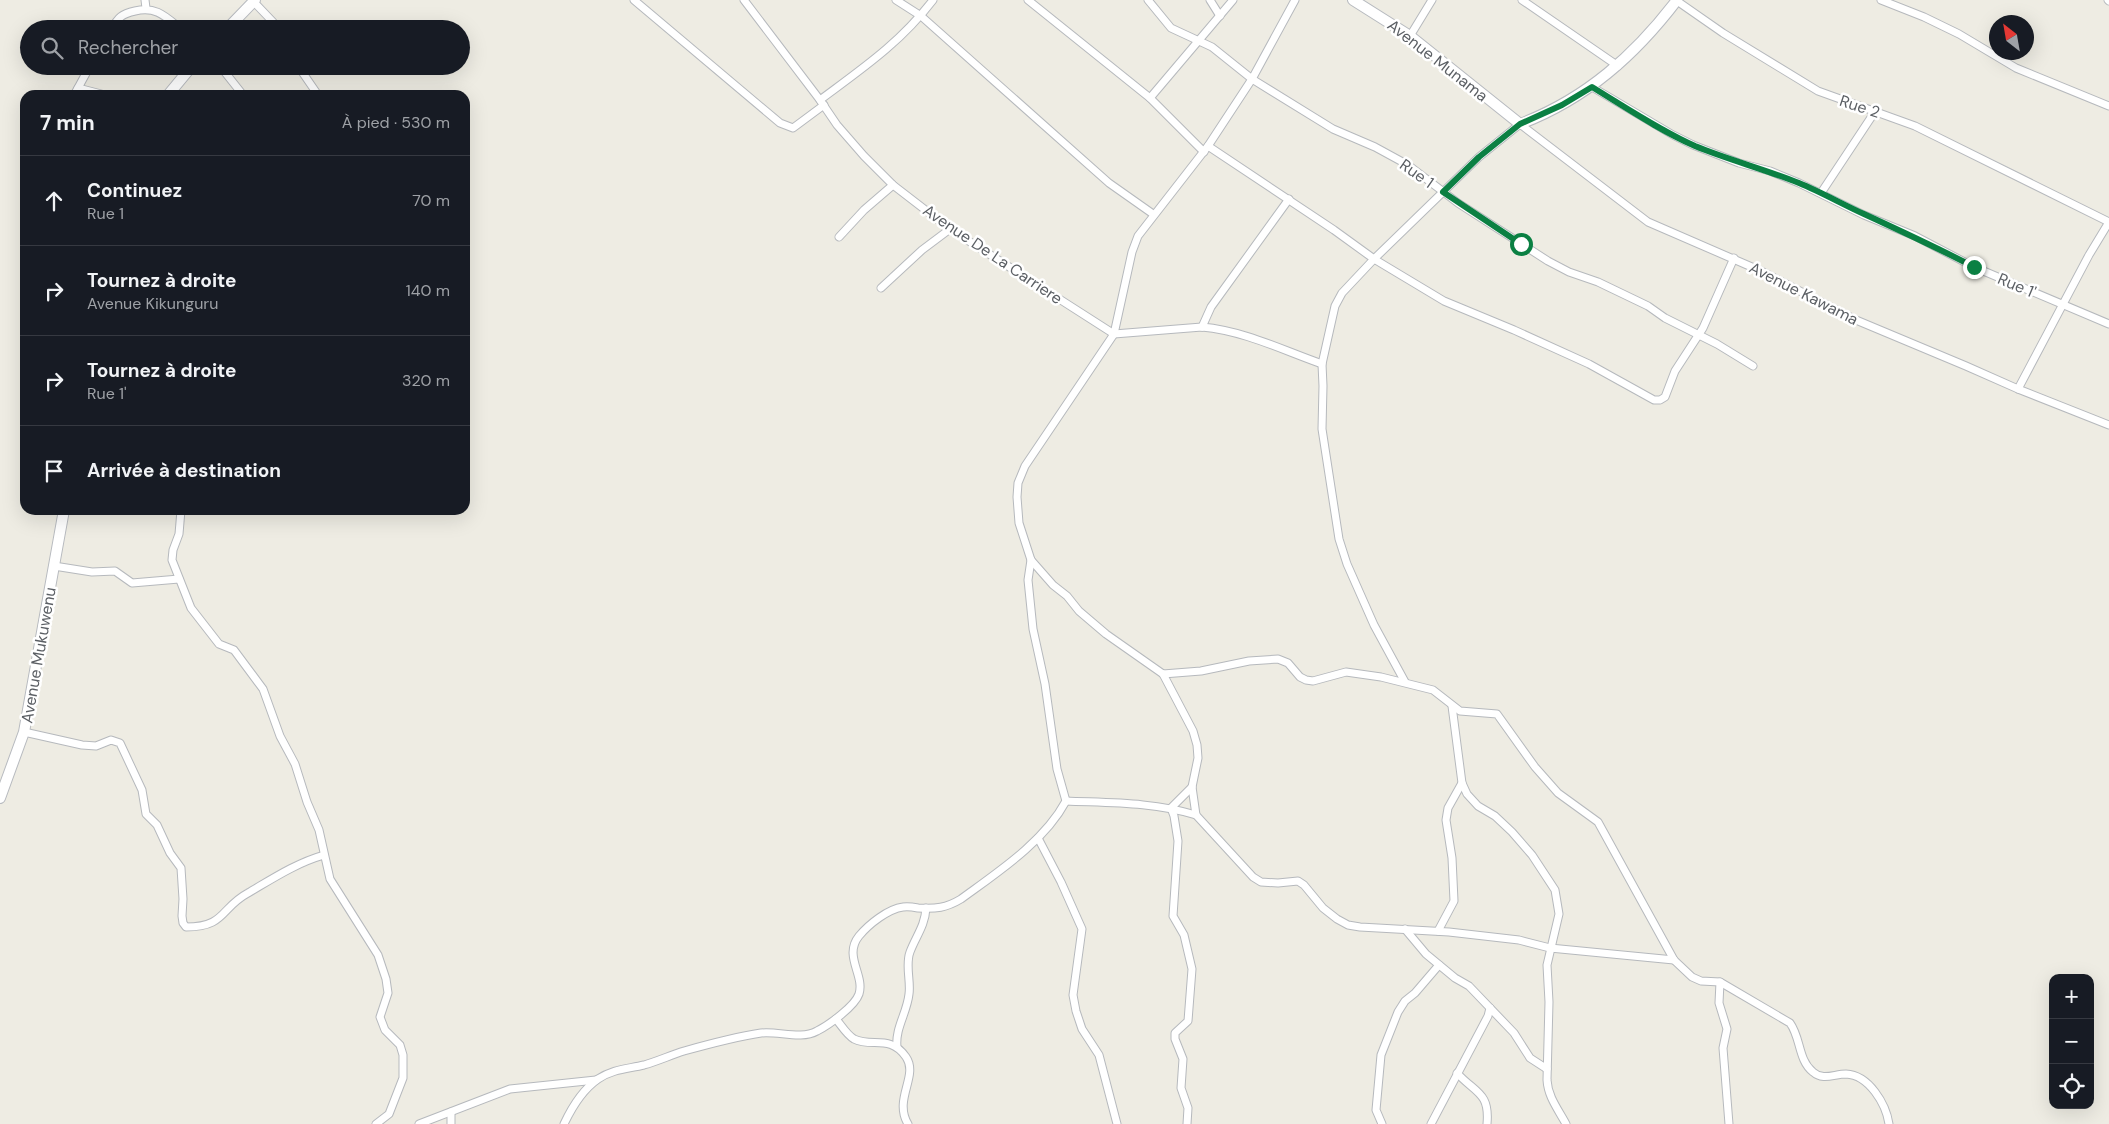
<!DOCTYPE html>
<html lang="fr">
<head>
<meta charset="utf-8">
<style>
  body { margin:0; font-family:"DM Sans",sans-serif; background:#20242c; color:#f1f3f6 }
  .controls { position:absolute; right:15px; bottom:15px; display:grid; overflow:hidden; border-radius:10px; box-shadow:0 5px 20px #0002 }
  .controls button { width:45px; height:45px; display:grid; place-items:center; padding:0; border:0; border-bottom:1px solid #363941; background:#171b24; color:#f1f3f6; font:25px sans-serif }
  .compass { position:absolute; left:1989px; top:15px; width:45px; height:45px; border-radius:50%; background:#171b24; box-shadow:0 5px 20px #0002; rotate:329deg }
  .stop { position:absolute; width:15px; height:15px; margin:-11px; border:4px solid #0b8043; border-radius:50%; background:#fff }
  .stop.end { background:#0b8043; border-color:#fff; box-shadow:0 1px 5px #0008 }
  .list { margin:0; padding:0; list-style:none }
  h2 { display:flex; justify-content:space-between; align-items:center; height:65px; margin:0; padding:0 20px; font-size:21px }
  h2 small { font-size:16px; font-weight:400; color:#9ea1a6 }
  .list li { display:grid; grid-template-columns:32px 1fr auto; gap:15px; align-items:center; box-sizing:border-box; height:90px; padding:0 20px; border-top:1px solid #363941 }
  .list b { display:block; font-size:19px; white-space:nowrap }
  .list p { margin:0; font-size:16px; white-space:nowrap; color:#9ea1a6 }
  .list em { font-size:16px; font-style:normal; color:#9ea1a6 }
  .icon { flex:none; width:28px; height:28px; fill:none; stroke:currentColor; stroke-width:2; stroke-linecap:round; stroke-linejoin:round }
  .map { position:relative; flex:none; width:2109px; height:1124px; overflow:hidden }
  .search { position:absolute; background:#171b24; box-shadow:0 5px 20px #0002; left:20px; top:20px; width:450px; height:55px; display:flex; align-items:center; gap:12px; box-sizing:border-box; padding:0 18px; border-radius:28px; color:#9ea1a6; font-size:19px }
  .panel { position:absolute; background:#171b24; box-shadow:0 5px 20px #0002; left:20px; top:90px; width:450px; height:425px; border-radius:15px }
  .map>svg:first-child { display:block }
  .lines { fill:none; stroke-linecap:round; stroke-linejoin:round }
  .street-casing { stroke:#b6b9bd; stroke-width:9 }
  .secondary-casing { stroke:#b7babf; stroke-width:12 }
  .street { stroke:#fff; stroke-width:7 }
  .secondary { stroke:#fff; stroke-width:10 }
  .route { stroke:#0b8043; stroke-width:6 }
  .labels { text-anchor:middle; stroke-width:5; stroke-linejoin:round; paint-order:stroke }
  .street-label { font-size:16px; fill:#5b5f64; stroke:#fff }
</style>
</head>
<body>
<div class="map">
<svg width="2109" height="1124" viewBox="0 0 2109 1124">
  <rect width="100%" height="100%" fill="#eeece3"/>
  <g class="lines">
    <g class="street-casing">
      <g id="street">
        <path d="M145 0 146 8"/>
        <path d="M252 0 273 22 277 29"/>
        <path d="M634 0 780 123 793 128 824 105"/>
        <path d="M744 0 820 100 837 125 864 156 893 185 950 229 1114 334 1202 327C1245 331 1282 350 1322 364"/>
        <path d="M896 0 921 16 1109 183 1153 214"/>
        <path d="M1028 0 1150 98 1204 152"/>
        <path d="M1148 0 1171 28 1212 47 1252 79 1333 129 1375 147 1408 165 1458 203 1548 261 1569 272 1598 282 1648 306 1665 318 1717 344 1753 366"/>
        <path d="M1210 0 1220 16"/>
        <path d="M1295 0 1252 79 1208 146 1138 236 1132 252 1114 334 1025 466 1018 483 1017 497 1019 523 1031 560 1053 585 1067 596 1079 611 1106 634 1163 674 1201 671 1249 661 1278 659 1288 663 1300 677 1306 680 1313 681 1346 672 1381 677 1433 690 1460 711 1497 714 1535 767 1558 793 1598 822 1674 960 1692 977 1701 981 1720 982 1790 1023C1801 1038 1798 1060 1813 1072 1823 1081 1834 1074 1846 1074 1869 1075 1886 1104 1889 1124"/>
        <path d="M1522 0 1618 66"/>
        <path d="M1881 0 1924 17 1959 34 2016 68 2109 106"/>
        <path d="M2108 0 2109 1"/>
        <path d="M1677 1 1723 33 1818 91 1915 126 2109 222"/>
        <path d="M112 29C118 17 122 14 135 11 156 6 165 16 181 29"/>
        <path d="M1410 36 1432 0"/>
        <path d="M220 66 243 95"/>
        <path d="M298 66 318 95"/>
        <path d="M1592 87 1673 135 1693 145 1739 163 1770 171 1799 183 1864 215 1915 236 1974 267 2109 324"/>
        <path d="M78 88 90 66"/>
        <path d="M74 95 78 88 105 95"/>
        <path d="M1150 98 1233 0"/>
        <path d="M820 100C863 68 900 43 933 0"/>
        <path d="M1208 146 1334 230 1374 259 1444 301 1514 330 1589 364 1654 400H1660L1665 397 1675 371 1703 328 1734 258"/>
        <path d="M1821 193 1876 110"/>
        <path d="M839 237 864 210 893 185"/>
        <path d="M881 288 922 250 950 229"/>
        <path d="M1202 327 1211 307 1289 199"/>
        <path d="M2018 389 2089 255 2109 222"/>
        <path d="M181 510 179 534 173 550 172 560 191 608 219 644 234 650 263 689 280 736 295 764 307 802 319 830 330 879 378 955 386 979 388 993 380 1017 385 1030 400 1045 403 1055V1078L389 1114 376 1124"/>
        <path d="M54 566 92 572 115 571 132 583 179 579"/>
        <path d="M1163 674 1193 731 1197 745 1198 758 1192 787 1196 815 1253 877 1261 882 1278 883 1298 881 1304 885 1323 908 1337 919 1348 925 1360 927 1449 932 1519 940 1550 948 1674 960"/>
        <path d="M1405 682 1374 625 1347 564 1339 539 1322 429 1323 386 1322 364 1335 306 1342 293 1374 259 1479 157 1520 124 1648 222 1761 271 1856 320 1966 366 2018 389 2109 425"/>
        <path d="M1452 706 1462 783 1467 794 1478 806 1495 816 1512 832 1532 855 1555 890 1559 914 1547 965 1549 1002 1547 1080C1548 1097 1558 1109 1566 1124"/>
        <path d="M24 732 82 745 96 746 111 740 120 743 142 790 146 814 157 825 170 853 181 868 183 899 182 916 183 923 186 927C226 927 220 908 248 893 272 879 296 863 324 855"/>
        <path d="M1066 801C1110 803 1153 802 1196 815"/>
        <path d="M1038 838 1061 882 1082 929 1073 995 1076 1011 1082 1029 1099 1055 1117 1124"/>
        <path d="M1405 929 1426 954 1455 978 1469 986 1514 1033 1530 1058 1547 1069"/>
        <path d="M1438 931 1454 901 1452 858 1446 820 1448 808 1462 783"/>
        <path d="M1720 982 1719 1003 1727 1029 1723 1048 1729 1124"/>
        <path d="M836 1019C841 1025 847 1035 854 1039 872 1048 890 1034 906 1057 919 1076 893 1099 908 1124"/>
        <path d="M897 1047C895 1028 907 1013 909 994 911 981 905 965 910 952 916 936 925 926 926 908"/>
        <path d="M1457 1073C1475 1093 1490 1092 1487 1124"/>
        <path d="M419 1124 510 1089 596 1080"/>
        <path d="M451 1124V1112"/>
        <path d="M564 1124C572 1107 582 1090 598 1079 613 1069 627 1069 644 1065 658 1061 671 1055 684 1051 709 1044 735 1037 761 1033 779 1031 801 1040 817 1031 829 1025 855 1006 859 994 865 975 843 956 859 936 869 924 888 909 903 907 908 906 913 907 918 908 936 909 946 908 961 899 998 872 1044 842 1066 801L1057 769 1045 684 1033 629 1028 580 1031 560"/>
        <path d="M1187 1124 1188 1108 1181 1088 1183 1059 1175 1039V1033L1188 1021 1192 969 1184 935 1173 916 1178 841 1174 816 1171 808 1192 787"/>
        <path d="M1382 1124 1376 1110 1381 1055 1398 1012 1405 1001 1415 993 1439 965"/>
        <path d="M1431 1124 1488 1016 1490 1008"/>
      </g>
    </g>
    <g class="secondary-casing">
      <g id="secondary">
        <path d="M1353 0 1410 36 1520 124C1586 99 1635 55 1677 0"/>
        <path d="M227 29 255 0"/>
        <path d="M168 95 192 66"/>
        <path d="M0 798 24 732 64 510"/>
      </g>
    </g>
    <use href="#street" class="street"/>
    <use href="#secondary" class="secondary"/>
  </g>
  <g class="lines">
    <path class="route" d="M1521 244 1443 192 1479 157 1520 124 1562 105 1592 87C1625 107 1659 130 1695 146 1729 160 1764 169 1799 183 1821 192 1842 204 1864 214 1901 231 1938 248 1974 267"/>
  </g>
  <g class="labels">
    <g class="street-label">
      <text transform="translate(1438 60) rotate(38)" y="6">Avenue Munama</text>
      <text transform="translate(1860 106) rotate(18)" y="6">Rue 2</text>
      <text transform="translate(1417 173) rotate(35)" y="6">Rue 1</text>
      <text transform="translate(993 254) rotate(34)" y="6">Avenue De La Carriere</text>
      <text transform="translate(2017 285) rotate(23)" y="6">Rue 1'</text>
      <text transform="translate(1804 293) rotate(27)" y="6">Avenue Kawama</text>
      <text transform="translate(38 655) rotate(-80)" y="6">Avenue Mukuwenu</text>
    </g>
  </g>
</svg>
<div class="controls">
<button>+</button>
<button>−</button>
<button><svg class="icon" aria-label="locate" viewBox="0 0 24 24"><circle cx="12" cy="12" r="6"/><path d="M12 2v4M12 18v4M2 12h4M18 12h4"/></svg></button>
</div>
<svg class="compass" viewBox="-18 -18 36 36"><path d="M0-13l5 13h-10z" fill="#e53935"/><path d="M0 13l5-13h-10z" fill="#9ea1a6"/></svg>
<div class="stop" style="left:1521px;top:244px"></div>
<div class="stop end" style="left:1974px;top:267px"></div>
<div class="search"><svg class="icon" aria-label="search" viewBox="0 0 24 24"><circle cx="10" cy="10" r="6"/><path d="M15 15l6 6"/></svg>Rechercher</div>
<section class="panel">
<h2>7 min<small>À pied · 530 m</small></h2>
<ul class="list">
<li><svg class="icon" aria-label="ahead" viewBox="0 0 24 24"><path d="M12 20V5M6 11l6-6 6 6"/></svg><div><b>Continuez</b><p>Rue 1</p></div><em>70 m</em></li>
<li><svg class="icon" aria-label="right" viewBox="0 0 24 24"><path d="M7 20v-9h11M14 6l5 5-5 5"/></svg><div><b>Tournez à droite</b><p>Avenue Kikunguru</p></div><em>140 m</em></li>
<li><svg class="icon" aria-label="right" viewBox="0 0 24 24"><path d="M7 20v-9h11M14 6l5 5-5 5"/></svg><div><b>Tournez à droite</b><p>Rue 1'</p></div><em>320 m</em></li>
<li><svg class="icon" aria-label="arrive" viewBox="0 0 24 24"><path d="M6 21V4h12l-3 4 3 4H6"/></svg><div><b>Arrivée à destination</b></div></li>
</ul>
</section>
</div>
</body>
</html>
